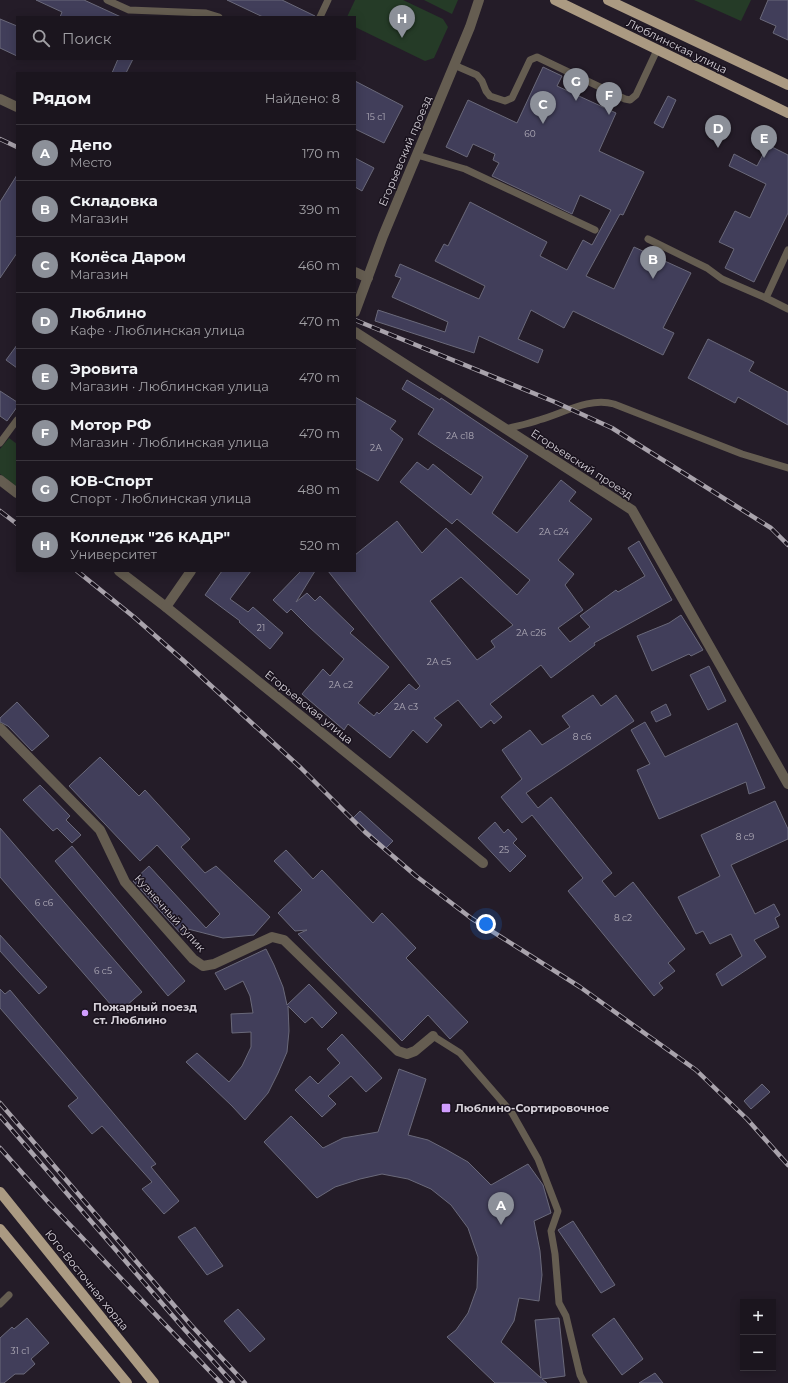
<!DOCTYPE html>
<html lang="ru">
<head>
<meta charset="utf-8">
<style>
  body { margin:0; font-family:Montserrat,sans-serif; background:#28222b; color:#f1f3f6 }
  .controls { position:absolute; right:12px; bottom:12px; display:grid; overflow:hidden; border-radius:0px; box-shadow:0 2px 10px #0003 }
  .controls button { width:36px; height:36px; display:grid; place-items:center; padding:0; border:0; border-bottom:1px solid #39343c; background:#1b151e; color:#f1f3f6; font:20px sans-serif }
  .you { position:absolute; left:486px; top:924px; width:14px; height:14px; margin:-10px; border:3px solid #fff; border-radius:50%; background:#1a73e8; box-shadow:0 0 0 6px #1a73e833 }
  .badge { display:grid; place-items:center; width:26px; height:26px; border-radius:50%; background:#8c9099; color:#fff; font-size:13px; font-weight:700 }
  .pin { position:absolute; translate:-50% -33px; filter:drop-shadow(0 1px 2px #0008) }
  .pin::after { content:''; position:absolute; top:21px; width:14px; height:12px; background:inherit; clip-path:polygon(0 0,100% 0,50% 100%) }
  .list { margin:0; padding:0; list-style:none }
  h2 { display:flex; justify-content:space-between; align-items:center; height:52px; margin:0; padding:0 16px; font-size:17px }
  h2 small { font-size:13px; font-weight:400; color:#a09fa4 }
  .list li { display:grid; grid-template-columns:26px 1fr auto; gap:12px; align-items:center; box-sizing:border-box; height:56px; padding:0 16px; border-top:1px solid #39343c }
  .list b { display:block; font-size:15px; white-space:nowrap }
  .list p { margin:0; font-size:13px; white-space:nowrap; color:#a09fa4 }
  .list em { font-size:13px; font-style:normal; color:#a09fa4 }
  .icon { flex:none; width:22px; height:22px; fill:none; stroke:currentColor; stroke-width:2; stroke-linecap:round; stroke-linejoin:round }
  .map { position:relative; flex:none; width:788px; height:1383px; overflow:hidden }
  .search { position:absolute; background:#1b151e; box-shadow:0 2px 10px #0003; left:16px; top:16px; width:340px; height:44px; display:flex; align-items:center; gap:10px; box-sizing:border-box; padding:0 14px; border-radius:0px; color:#a09fa4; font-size:15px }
  .panel { position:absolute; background:#1b151e; box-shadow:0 2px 10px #0003; left:16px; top:72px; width:340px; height:500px; border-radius:0px }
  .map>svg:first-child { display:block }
  .green { fill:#253b27 }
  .building { fill:#413e5a; stroke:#6a697a; fill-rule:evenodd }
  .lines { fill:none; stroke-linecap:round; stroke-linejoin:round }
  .lane { stroke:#655d51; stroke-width:7 }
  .street { stroke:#655d51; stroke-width:10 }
  .primary { stroke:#ab9a82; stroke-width:10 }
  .rail-casing { stroke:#a9a3ac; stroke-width:4.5 }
  .rail { stroke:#1a131e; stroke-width:3; stroke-dasharray:9; stroke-linecap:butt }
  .poi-dot { fill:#d09dfe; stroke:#1a131e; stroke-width:1.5 }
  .labels { text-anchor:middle; stroke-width:3; stroke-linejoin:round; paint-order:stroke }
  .number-label { font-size:9px; fill:#b0acb8 }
  .street-label { font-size:11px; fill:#d5d0d8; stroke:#1a131e }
  .poi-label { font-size:11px; font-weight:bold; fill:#d5d0d8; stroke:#1a131e; text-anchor:start }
</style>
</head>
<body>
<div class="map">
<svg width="788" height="1383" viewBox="0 0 788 1383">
  <rect width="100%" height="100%" fill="#241c28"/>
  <g class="green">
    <path d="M355 0H403L443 19 448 27 434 58 425 61 355 27V17H347Z"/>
    <path d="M424 0H458L452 14Z"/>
    <path d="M694 0H751L741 21Z"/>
    <path d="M9 438 17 444V487L0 474V449Z"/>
  </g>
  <g class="building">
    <path d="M36 0H84L121 17H60L62 12Z"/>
    <path d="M227 0H282L315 16V17H263Z"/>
    <path d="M768 0H788V40L773 33 776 26 760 19Z"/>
    <path d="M0 19 17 26V56L0 48Z"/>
    <path d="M118 59H133L126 73H112Z"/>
    <path d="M543 67 562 76 557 86 616 113 599 151 644 172 623 215 620 214 586 276 614 289 634 247 691 273 663 328 674 333 663 355 573 311 564 328 531 310 518 339 543 350 538 363 479 336 474 353 375 321 378 310 445 332 448 322 392 297 401 278 395 276 400 264 479 299 485 286 435 261 444 244 448 246 470 202 547 242 540 256 567 270 583 240 592 245 611 210 580 195 572 214 492 176 499 163 493 160 495 154 473 144 467 157 446 147 468 100 517 123Z"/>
    <path d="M355 81 403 106 384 143 355 129Z"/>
    <path d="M668 96 676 100 663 128 654 123Z"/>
    <path d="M768 145 788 155V213L754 282 725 268 734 249 719 242 735 211 750 218 766 184 729 166 734 154 757 166Z"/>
    <path d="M355 158 374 168 362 191 355 187Z"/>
    <path d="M17 175V253L0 278V202Z"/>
    <path d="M708 339 754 362 749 371 788 392V425L738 397 735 403 688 378Z"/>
    <path d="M17 345V368L6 360Z"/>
    <path d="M407 380 440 400 441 398 528 456 492 513 517 533 561 480 576 492 569 501 592 519 558 560 574 574 565 585 583 610 558 628 570 642 590 627 580 616 616 590 618 592 645 576 628 548 639 541 672 600 594 643 595 645 551 678 541 665 490 704 502 717 494 724 491 720 481 728 458 700 434 718 442 725 427 743 413 730 390 758 348 724 344 730 302 694 323 669 330 676 344 659 309 627 291 609 287 613 273 600 301 571H315L296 602 307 593 315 601 320 596 354 629 350 633 389 667 358 703 374 716 377 712 379 714 409 684 416 690 420 686 328 571H355V555L397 521 422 553 446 528 517 595 530 580 457 519 452 524 400 482 417 462 428 470 433 464 471 495 483 477 418 434 434 409 402 389ZM461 577 513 625 491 641 495 647 477 660 430 601Z"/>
    <path d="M0 391 17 402V407L7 421 0 416Z"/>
    <path d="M355 397 396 421 390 429 403 439 378 481 355 468Z"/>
    <path d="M222 571H251L230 599 248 612 253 607 283 633 270 649 239 622 240 621 205 595Z"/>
    <path d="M681 615 703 650 691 656 689 654 652 671 637 636 669 623Z"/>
    <path d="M709 666 726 701 708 710 690 675Z"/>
    <path d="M593 695 601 706 616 695 634 721 526 793 538 808 551 797 612 873 602 881 615 897 633 882 685 949 668 963 675 971 659 983 663 988 654 996 568 891 583 878 532 815 522 823 501 797 522 779 502 750 530 730 542 745 570 727 562 716Z"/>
    <path d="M17 702 49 736 32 751 8 726 0 722V718Z"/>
    <path d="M666 704 671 715 656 722 651 712Z"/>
    <path d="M645 722 665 757 737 723 765 788 749 794 746 782 659 819 637 770 650 764 631 730Z"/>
    <path d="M100 757 139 796 145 790 190 839 181 847 205 873 216 866 270 917 254 935 223 938 188 929 182 935 133 881 149 866 206 928 220 914 157 845 140 861 69 786Z"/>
    <path d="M40 785 70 816 66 820 81 835 72 843 57 828 53 831 23 800Z"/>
    <path d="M775 801 788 829V839L731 865 755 914 774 904 780 915 775 918 779 927 754 940 766 957 722 986 716 974 742 956 731 934 710 944 703 931 696 934 678 897 720 876 701 835Z"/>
    <path d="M360 811 393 841 386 848 353 818Z"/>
    <path d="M495 822 504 833 508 829 517 839 513 843 526 856 510 872 478 838Z"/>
    <path d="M0 828 142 992 118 1013 0 877Z"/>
    <path d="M72 846 185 981 168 996 55 861Z"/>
    <path d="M286 850 313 879 322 870 373 923 382 913 416 948 406 958 468 1022 450 1039 428 1015 402 1041 298 934 307 930 295 931 278 913 302 890 274 861Z"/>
    <path d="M0 935 47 987 39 994 0 951Z"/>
    <path d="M266 949 274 965 283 987 287 1005 309 984 337 1013 322 1028 312 1017 305 1023 288 1006 289 1031 287 1052 278 1073 268 1093 245 1120 232 1106 186 1062 197 1053 229 1082 242 1066 251 1047V1032L232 1033 231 1014 253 1013 250 996 243 981 225 990 215 973Z"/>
    <path d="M0 989 5 994 10 990 156 1164 151 1167 179 1201 164 1214 142 1189 152 1182 102 1126 92 1134 68 1106 78 1098 0 1008Z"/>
    <path d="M342 1034 382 1078 366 1092 351 1076 328 1096 336 1104 322 1117 295 1090 310 1076 318 1084 340 1063 327 1049Z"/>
    <path d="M399 1069 426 1079 408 1135 428 1140 447 1150 468 1162 491 1185 528 1164 543 1185 551 1213 534 1221 540 1251 542 1275 539 1301 519 1298 514 1321 501 1342 541 1378 535 1320 559 1318 565 1376 542 1379 547 1383H495L447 1337 456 1330 468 1313 477 1288 478 1257 468 1228 451 1205 431 1189 408 1179 382 1174 360 1179 335 1187 317 1198 264 1142 291 1116 323 1148 343 1138 378 1132Z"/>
    <path d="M762 1084 770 1092 751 1109 744 1101Z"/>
    <path d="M573 1221 615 1285 601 1293 558 1230Z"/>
    <path d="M195 1227 223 1266 207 1275 178 1237Z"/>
    <path d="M238 1309 265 1339 250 1352 224 1321Z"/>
    <path d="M27 1318 49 1343 31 1359 35 1364 24 1374H15L4 1383H0V1338L12 1327 14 1329Z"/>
    <path d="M614 1318 643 1359 622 1375 592 1335Z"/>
    <path d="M655 1373 663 1383H639Z"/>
  </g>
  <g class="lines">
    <g class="lane">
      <path d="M107 0 129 10 206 13 219 17"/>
      <path d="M320 17 328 0"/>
      <path d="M454 65 477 75 482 81 486 91 490 96 505 101 512 98 530 60 537 57 625 99 630 100 636 95 657 50"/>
      <path d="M417 155 465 169 595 230"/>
      <path d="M648 239 707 268 722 279 766 298"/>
      <path d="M788 250 766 298 788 309"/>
      <path d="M506 429C517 426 528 424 539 420 564 413 589 397 614 404L742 454 788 468"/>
      <path d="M0 443 17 420"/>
      <path d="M433 1036 460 1053 512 1113 538 1159 558 1211 551 1231 555 1254 559 1303 566 1316 580 1375 584 1383"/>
      <path d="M0 1304 9 1295"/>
    </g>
    <g class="street">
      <path d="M0 99 17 107"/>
      <path d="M355 272 368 278"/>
      <path d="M355 312 383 236 470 27 479 0"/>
      <path d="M355 332 632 510 788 784"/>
      <path d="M0 480 17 493"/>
      <path d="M119 571 166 607 483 863"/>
      <path d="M166 607 191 571"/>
      <path d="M0 728 100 830 125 882 193 959 203 966 214 964 272 937 284 940 398 1051 407 1054 415 1051 433 1036"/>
    </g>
    <g class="primary">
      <path d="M555 0 788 113"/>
      <path d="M608 0 788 85"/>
      <path d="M0 1192 154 1383"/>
      <path d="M0 1229 127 1383"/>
    </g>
    <g class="rail-casing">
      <g id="rail">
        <path d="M0 139 17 147"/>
        <path d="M355 320 555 402 612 428 771 528 788 545"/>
        <path d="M0 511 17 524"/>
        <path d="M77 571 134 617 184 661 301 768 365 832 416 876 471 918 580 987 696 1070 747 1119 788 1165"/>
        <path d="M0 1103 191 1325 245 1383"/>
        <path d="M0 1116 185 1330 233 1383"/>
        <path d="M0 1148 49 1203 221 1383"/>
      </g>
    </g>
    <use href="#rail" class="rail"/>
  </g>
  <g class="poi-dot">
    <circle cx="85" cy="1013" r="4"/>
    <rect x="441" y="1103" width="10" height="10" rx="2"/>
  </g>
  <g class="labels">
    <g class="number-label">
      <text x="376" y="120">15 с1</text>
      <text x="530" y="137">60</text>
      <text x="460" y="439">2А с18</text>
      <text x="376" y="451">2А</text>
      <text x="554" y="535">2А с24</text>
      <text x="261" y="631">21</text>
      <text x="531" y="636">2А с26</text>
      <text x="439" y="665">2А с5</text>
      <text x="341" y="688">2А с2</text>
      <text x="406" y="710">2А с3</text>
      <text x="582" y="740">8 с6</text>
      <text x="745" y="840">8 с9</text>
      <text x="504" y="853">25</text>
      <text x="44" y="906">6 с6</text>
      <text x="623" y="921">8 с2</text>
      <text x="103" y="974">6 с5</text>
      <text x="20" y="1354">31 с1</text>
    </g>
    <g class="street-label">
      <text transform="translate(677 46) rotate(26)" y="4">Люблинская улица</text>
      <text transform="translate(405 151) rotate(-67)" y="4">Егорьевский проезд</text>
      <text transform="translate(582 464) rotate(33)" y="4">Егорьевский проезд</text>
      <text transform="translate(309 707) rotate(39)" y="4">Егорьевская улица</text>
      <text transform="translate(170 913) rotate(48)" y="4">Кузнечный тупик</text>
      <text transform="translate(87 1280) rotate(51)" y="4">Юго-Восточная хорда</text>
    </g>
    <g class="poi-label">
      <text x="93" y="1011">Пожарный поезд<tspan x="93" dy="13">ст. Люблино</tspan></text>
      <text x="455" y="1112">Люблино-Сортировочное</text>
    </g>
  </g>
</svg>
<div class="controls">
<button>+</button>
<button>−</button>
</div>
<div class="you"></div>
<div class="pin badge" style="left:501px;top:1225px">A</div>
<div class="pin badge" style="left:653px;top:279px">B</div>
<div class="pin badge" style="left:543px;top:124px">C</div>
<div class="pin badge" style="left:718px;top:148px">D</div>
<div class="pin badge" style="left:764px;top:158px">E</div>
<div class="pin badge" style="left:609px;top:115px">F</div>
<div class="pin badge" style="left:576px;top:101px">G</div>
<div class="pin badge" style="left:402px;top:38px">H</div>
<div class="search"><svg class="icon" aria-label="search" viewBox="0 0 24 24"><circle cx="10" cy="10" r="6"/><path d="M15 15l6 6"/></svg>Поиск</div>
<section class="panel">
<h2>Рядом<small>Найдено: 8</small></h2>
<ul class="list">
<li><span class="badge">A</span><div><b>Депо</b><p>Место</p></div><em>170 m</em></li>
<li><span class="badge">B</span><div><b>Складовка</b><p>Магазин</p></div><em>390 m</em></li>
<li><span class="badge">C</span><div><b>Колёса Даром</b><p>Магазин</p></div><em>460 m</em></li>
<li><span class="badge">D</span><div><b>Люблино</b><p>Кафе · Люблинская улица</p></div><em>470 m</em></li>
<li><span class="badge">E</span><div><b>Эровита</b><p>Магазин · Люблинская улица</p></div><em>470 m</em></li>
<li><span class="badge">F</span><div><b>Мотор РФ</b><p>Магазин · Люблинская улица</p></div><em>470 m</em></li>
<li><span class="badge">G</span><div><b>ЮВ-Спорт</b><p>Спорт · Люблинская улица</p></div><em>480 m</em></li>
<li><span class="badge">H</span><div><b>Колледж &quot;26 КАДР&quot;</b><p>Университет</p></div><em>520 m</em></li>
</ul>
</section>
</div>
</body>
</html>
